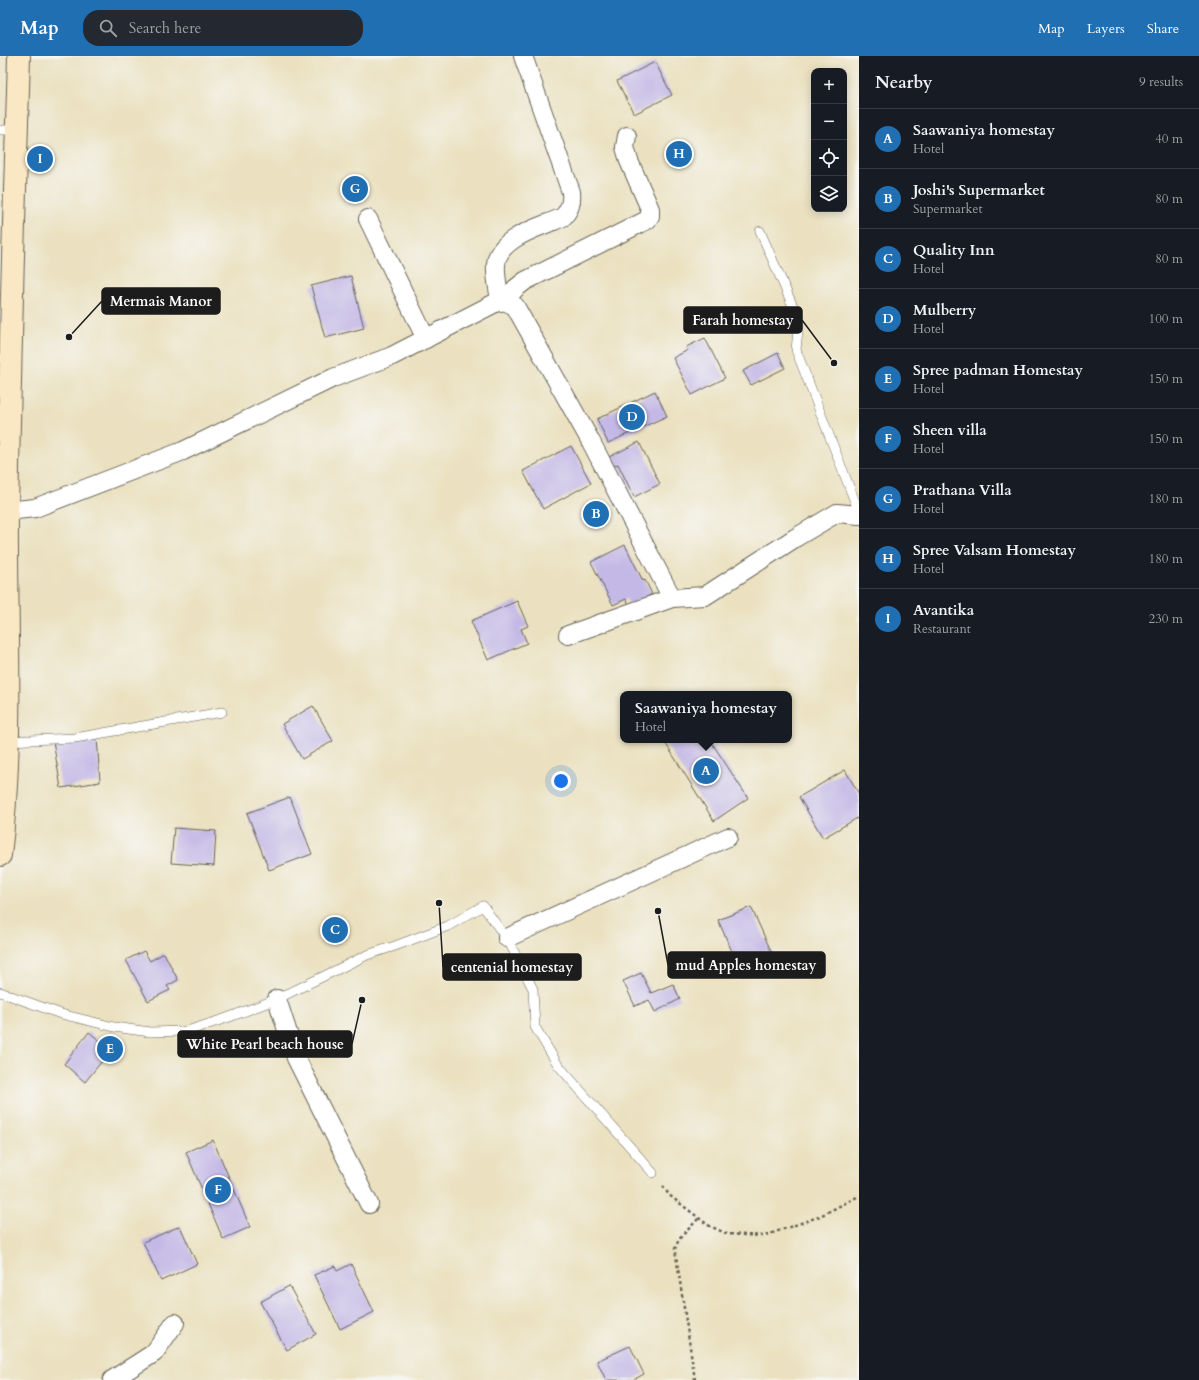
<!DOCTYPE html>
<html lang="en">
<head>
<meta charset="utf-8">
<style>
  body { margin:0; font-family:Cardo,serif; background:#242831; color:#f1f3f6 }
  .controls { position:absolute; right:12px; top:12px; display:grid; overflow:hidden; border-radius:8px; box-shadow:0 2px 10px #0003 }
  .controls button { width:36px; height:36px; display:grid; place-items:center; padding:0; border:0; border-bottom:1px solid #363941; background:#171b24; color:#f1f3f6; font:20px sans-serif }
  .you { position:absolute; left:561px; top:725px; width:14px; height:14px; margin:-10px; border:3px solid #fff; border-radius:50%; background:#1a73e8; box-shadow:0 0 0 6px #1a73e833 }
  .badge { display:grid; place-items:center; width:26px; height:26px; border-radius:50%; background:#1f6fb2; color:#fff; font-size:13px; font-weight:700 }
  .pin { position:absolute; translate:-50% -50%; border:2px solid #fff; box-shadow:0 1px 4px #0006 }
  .popup { position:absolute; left:620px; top:635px; width:172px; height:52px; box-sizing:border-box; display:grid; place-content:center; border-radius:8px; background:#171b24; filter:drop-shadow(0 1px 3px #0005); font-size:13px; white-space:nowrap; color:#9ea1a6 }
  .popup b { font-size:15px; color:#f1f3f6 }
  .popup::after { content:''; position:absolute; left:50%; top:100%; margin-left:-8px; border:8px solid transparent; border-top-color:#171b24 }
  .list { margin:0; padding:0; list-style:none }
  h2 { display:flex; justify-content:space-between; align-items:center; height:52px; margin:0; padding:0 16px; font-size:17px }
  h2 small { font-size:13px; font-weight:400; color:#9ea1a6 }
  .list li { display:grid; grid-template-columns:26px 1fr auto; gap:12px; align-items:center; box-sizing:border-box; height:60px; padding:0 16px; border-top:1px solid #363941 }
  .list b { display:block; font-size:15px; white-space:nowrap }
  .list p { margin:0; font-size:13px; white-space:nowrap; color:#9ea1a6 }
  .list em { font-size:13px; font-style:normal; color:#9ea1a6 }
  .icon { flex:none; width:22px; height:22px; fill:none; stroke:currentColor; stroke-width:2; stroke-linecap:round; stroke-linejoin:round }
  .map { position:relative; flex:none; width:859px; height:1324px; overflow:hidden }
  header { display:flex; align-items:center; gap:24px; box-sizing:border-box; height:56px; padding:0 20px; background:#1f6fb2; color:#fff }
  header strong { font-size:19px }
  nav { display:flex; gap:22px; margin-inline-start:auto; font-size:14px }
  .search { width:280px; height:36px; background:#242831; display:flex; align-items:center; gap:10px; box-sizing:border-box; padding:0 14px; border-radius:16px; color:#9ea1a6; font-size:15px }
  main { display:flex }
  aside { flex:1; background:#171b24 }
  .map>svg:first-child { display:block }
  .building { fill:#c4b9e6 }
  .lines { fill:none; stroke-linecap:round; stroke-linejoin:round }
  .service-casing { stroke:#646155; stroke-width:10 }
  .minor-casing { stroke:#646155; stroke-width:20 }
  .secondary-casing { stroke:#646155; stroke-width:24 }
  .path { stroke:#646155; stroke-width:2.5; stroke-dasharray:3 3; stroke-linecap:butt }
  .service { stroke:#fff; stroke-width:9 }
  .minor { stroke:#fff; stroke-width:18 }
  .secondary { stroke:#fae7c3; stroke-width:22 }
  .leader { fill:none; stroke:#1c1c1c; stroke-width:1.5 }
  .callout-dot { fill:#1c1c1c; stroke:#f6f6f2; stroke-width:1.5 }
  .callout { fill:#1c1c1c; stroke:#1c1c1c; stroke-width:1.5 }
  .callout-label { font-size:14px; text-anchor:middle; font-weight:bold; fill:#fff }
</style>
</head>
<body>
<header>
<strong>Map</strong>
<div class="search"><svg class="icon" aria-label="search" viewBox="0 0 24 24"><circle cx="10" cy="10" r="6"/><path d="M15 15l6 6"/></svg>Search here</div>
<nav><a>Map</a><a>Layers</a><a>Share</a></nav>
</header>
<main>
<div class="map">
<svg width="859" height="1324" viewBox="0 0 859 1324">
  <rect width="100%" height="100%" fill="#f6f6f2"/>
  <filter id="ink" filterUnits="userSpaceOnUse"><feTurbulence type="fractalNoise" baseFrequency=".025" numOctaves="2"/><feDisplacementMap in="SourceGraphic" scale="8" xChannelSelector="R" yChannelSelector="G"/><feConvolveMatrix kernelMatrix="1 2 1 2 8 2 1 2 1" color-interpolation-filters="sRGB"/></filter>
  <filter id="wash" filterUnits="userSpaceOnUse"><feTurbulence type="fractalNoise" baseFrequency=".012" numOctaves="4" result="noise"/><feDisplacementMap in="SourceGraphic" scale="16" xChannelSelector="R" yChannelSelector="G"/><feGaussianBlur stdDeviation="0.9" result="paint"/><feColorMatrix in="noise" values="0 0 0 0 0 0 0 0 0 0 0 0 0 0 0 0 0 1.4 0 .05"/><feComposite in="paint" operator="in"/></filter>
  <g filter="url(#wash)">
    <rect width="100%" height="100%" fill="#ebe1c0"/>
    <g id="blocks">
      <g class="building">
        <path d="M655 6 672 39 634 58 617 25Z"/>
        <path d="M351 220 364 272 325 282 311 230Z"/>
        <path d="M705 282 725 322 692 339 673 302 688 294 686 291Z"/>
        <path d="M778 297 785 312 751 329 743 315Z"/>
        <path d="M655 335 667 360 608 387 597 363Z"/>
        <path d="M639 386 660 428 634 441 618 408 614 410 609 401Z"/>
        <path d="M571 390 591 427 543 453 523 415Z"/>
        <path d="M625 489 643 525 645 524 652 538 630 550 626 543 613 549 591 506Z"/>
        <path d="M517 545 528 570 521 573 527 587 488 604 471 565Z"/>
        <path d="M313 650 333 685 302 703 282 668Z"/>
        <path d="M97 680 100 726 61 732 53 685Z"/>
        <path d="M672 684H710L748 742 714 765 666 688Z"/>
        <path d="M845 714 859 738V761L823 782 799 741Z"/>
        <path d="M290 741 312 798 269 814 247 757Z"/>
        <path d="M174 772 216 775 214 810 171 807Z"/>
        <path d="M751 851 776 906 743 920 718 864Z"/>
        <path d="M144 895 150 905 164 897 178 924 167 930 170 934 148 945 126 904Z"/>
        <path d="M641 917 651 937 673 928 680 943 655 956 649 944 635 950 623 925Z"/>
        <path d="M89 976 111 994 85 1026 64 1008Z"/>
        <path d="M213 1084 250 1171 223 1183 186 1096Z"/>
        <path d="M180 1170 197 1208 161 1225 143 1186Z"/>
        <path d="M351 1208 374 1256 340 1273 314 1219 335 1210 337 1215Z"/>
        <path d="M289 1230 316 1278 287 1294 260 1246Z"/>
        <path d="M630 1290 644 1318 633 1324H606L597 1305Z"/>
      </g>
    </g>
  </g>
  <g filter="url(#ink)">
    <use href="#blocks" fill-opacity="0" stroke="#646155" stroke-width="1"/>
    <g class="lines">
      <g class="service-casing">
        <g id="service">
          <path d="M0 74H17"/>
          <path d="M760 175 799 264 796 294 859 456"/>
          <path d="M7 685 75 682 222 656"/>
          <path d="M0 936 61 958 114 971 150 976 187 975 227 962 277 943 367 899 395 890 448 870 483 850 509 886 533 933 535 971 558 1009 653 1117"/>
        </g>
      </g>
      <g class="minor-casing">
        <g id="minor">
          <path d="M368 163 426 283"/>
          <path d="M504 245 516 232 525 225 647 164 650 160V153L629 105 625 91 627 80"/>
          <path d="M500 246C499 234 495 221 496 209 497 181 542 171 563 161 570 153 572 147 571 136L523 0"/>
          <path d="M7 455 35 452 183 395 333 322 392 300 497 246 504 245 515 250 590 384 672 542 705 540 795 482 837 457 859 459"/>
          <path d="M568 579 672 542"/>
          <path d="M507 882 728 781"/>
          <path d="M277 943 296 1002 369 1148"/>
          <path d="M112 1324 154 1297 175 1267"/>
        </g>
      </g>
      <g class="secondary-casing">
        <path id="secondary" d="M0 799C14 684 6 569 7 454 10 303 14 151 19 0"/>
      </g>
      <g class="path">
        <path d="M663 1130 669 1139 708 1169 727 1178 764 1180 818 1161 859 1140"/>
        <path d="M695 1324 675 1193 679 1183 699 1162"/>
      </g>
      <use href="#service" class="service"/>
      <use href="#minor" class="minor"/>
      <use href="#secondary" class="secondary"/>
    </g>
  </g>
  <path class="leader" d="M69 281L102 245M834 307L802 264M658 855L668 909M439 847L443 911M362 944L352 988"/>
  <g class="callout-dot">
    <circle cx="69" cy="281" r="4"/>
    <circle cx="834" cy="307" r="4"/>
    <circle cx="658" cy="855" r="4"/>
    <circle cx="439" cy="847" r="4"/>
    <circle cx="362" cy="944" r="4"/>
  </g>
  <g class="callout">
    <rect x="102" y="232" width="118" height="26" rx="4"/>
    <rect x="684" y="251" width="118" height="26" rx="4"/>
    <rect x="668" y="896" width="157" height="26" rx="4"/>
    <rect x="443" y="898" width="138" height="26" rx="4"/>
    <rect x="178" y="975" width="174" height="26" rx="4"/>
  </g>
  <g class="callout-label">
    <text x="161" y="250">Mermais Manor</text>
    <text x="743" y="269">Farah homestay</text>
    <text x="746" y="914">mud Apples homestay</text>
    <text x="512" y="916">centenial homestay</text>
    <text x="265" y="993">White Pearl beach house</text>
  </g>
</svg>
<div class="controls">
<button>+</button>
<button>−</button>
<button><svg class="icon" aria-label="locate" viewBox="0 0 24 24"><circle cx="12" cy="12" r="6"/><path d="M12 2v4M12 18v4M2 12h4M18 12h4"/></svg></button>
<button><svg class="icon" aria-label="layers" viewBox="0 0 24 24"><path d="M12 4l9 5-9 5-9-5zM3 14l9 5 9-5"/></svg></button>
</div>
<div class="you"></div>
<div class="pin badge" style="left:706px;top:715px">A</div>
<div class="popup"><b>Saawaniya homestay</b>Hotel</div>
<div class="pin badge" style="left:596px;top:458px">B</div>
<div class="pin badge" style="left:335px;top:874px">C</div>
<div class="pin badge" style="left:632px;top:361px">D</div>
<div class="pin badge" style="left:110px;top:993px">E</div>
<div class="pin badge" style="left:218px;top:1134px">F</div>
<div class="pin badge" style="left:355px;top:133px">G</div>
<div class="pin badge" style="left:679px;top:98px">H</div>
<div class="pin badge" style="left:40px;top:103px">I</div>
</div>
<aside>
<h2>Nearby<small>9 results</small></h2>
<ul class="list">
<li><span class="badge">A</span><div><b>Saawaniya homestay</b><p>Hotel</p></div><em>40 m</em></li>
<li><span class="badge">B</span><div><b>Joshi's Supermarket</b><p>Supermarket</p></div><em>80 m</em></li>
<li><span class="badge">C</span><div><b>Quality Inn</b><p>Hotel</p></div><em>80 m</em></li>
<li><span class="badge">D</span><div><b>Mulberry</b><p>Hotel</p></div><em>100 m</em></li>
<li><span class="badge">E</span><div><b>Spree padman Homestay</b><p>Hotel</p></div><em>150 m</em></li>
<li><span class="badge">F</span><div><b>Sheen villa</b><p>Hotel</p></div><em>150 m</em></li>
<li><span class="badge">G</span><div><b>Prathana Villa</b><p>Hotel</p></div><em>180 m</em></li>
<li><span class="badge">H</span><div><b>Spree Valsam Homestay</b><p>Hotel</p></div><em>180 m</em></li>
<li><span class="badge">I</span><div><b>Avantika</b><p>Restaurant</p></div><em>230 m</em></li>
</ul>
</aside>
</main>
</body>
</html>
